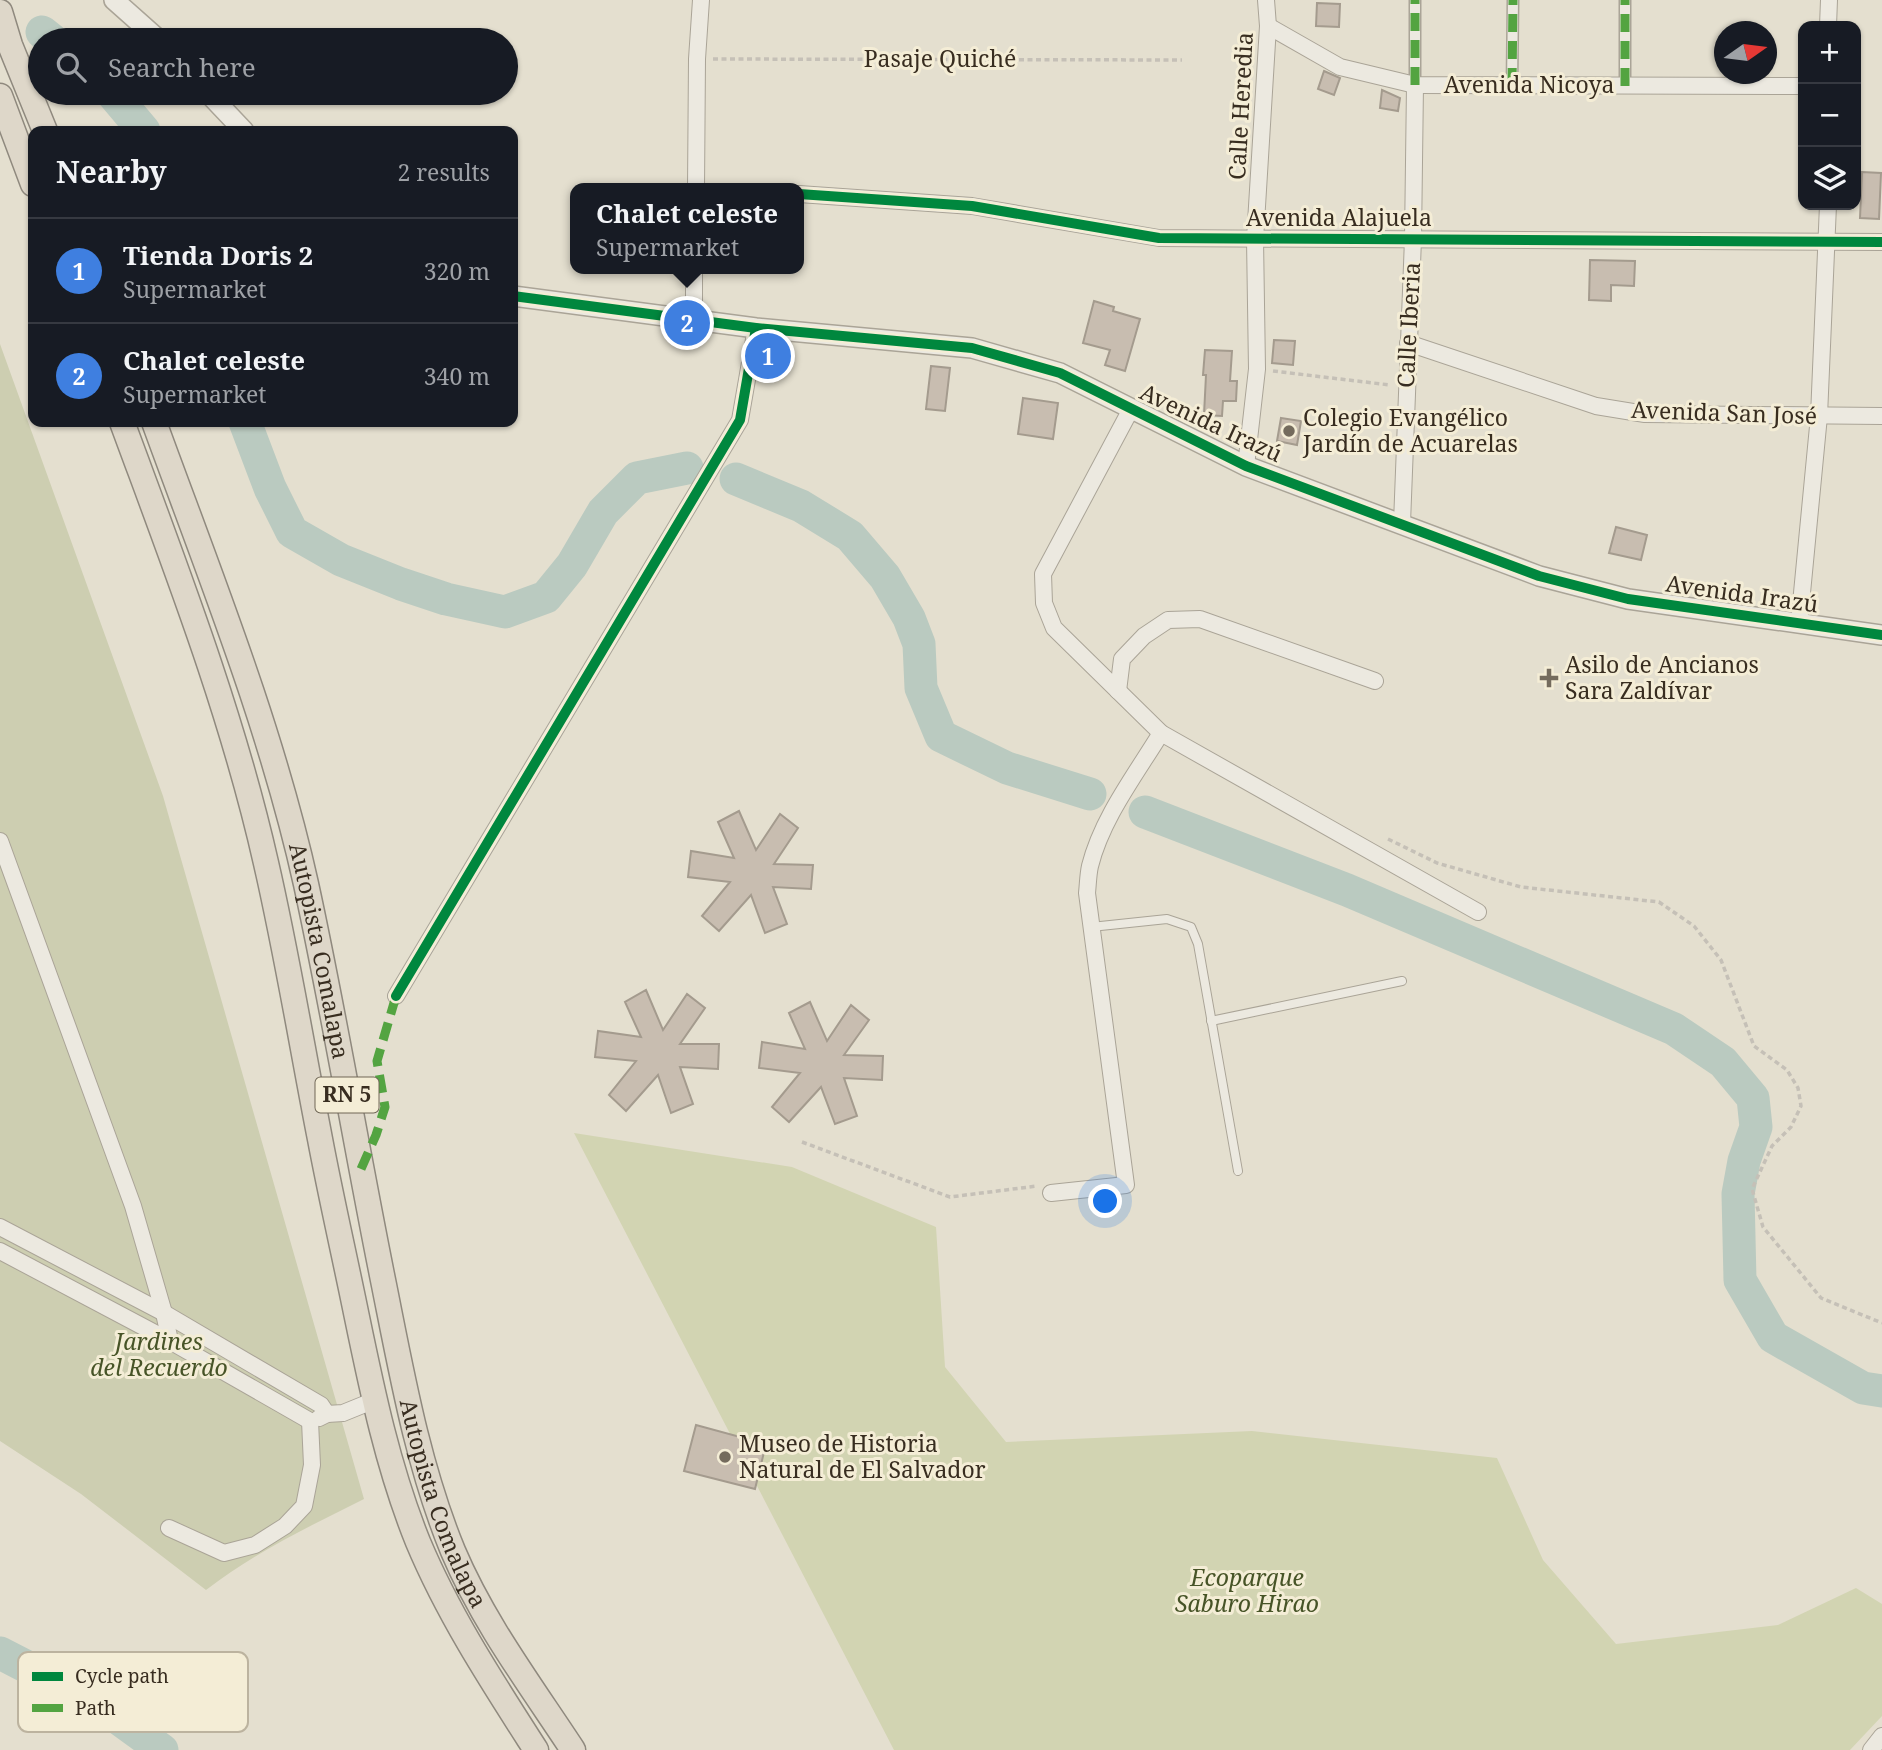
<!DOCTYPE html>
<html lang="en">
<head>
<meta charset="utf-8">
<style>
  body { margin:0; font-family:"Noto Serif",serif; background:#242831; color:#f1f3f6 }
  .controls { position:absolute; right:21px; top:21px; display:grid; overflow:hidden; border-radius:14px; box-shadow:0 2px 5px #0004 }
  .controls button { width:63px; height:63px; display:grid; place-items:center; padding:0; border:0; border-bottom:2px solid #363941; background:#171b24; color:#f1f3f6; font:35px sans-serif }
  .compass { position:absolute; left:1714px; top:21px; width:63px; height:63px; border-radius:50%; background:#171b24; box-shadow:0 2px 5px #0004; rotate:76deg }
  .you { position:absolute; left:1106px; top:1202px; width:24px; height:24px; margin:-18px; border:5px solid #fff; border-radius:50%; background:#1a73e8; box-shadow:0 0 0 10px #1a73e833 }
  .badge { display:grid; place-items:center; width:46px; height:46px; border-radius:50%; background:#746b5d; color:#fff; font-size:23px; font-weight:700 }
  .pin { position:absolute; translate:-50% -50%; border:4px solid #fff; box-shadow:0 2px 7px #0006 }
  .popup { position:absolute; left:570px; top:183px; width:234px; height:91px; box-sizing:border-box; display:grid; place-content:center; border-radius:14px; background:#171b24; filter:drop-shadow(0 2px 5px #0005); font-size:23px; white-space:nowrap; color:#9ea1a6 }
  .popup b { font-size:26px; color:#f1f3f6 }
  .popup::after { content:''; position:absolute; left:50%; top:100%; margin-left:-14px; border:14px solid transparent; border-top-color:#171b24 }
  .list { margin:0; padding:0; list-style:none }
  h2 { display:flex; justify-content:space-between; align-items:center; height:91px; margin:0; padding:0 28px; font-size:30px }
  h2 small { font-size:23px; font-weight:400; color:#9ea1a6 }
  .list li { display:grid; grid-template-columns:46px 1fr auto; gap:21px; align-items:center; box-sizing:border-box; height:105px; padding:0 28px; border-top:2px solid #363941 }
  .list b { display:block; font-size:26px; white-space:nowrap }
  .list p { margin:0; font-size:23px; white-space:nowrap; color:#9ea1a6 }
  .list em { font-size:23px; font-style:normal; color:#9ea1a6 }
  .icon { flex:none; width:38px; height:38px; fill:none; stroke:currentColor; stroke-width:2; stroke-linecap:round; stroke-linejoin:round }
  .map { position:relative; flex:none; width:1882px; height:1750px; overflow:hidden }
  .search { position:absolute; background:#171b24; box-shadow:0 2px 5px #0004; left:28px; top:28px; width:490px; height:77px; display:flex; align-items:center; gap:18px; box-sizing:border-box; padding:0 24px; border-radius:38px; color:#9ea1a6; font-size:26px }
  .panel { position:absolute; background:#171b24; box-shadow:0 2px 5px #0004; left:28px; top:126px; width:490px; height:301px; border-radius:14px }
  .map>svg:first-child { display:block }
  .green { fill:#d2d4b2 }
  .cemetery { fill:#cdceb1 }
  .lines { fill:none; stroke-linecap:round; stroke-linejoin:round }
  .river { stroke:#bacac0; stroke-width:33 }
  .building { fill:#c8bdb0; stroke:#a49b8e; stroke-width:2 }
  .service-casing { stroke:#aaa497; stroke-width:10 }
  .pedestrian-casing { stroke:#aaa497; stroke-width:13 }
  .minor-casing { stroke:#aaa497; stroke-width:18 }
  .tertiary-casing { stroke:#aaa497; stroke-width:22 }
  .trunk-casing { stroke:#8f897e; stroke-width:27 }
  .path { stroke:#c5c0b7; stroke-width:3.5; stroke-dasharray:5 3.5; stroke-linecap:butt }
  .service { stroke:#ece9e0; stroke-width:8 }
  .pedestrian { stroke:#ece9e0; stroke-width:10 }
  .minor { stroke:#ece9e0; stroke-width:16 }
  .tertiary { stroke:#ece9e0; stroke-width:19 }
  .trunk { stroke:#ded7c9; stroke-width:24 }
  .quiet { stroke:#53a441; stroke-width:9; stroke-dasharray:18 9; stroke-linecap:butt }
  .cycleway-casing { stroke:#f4edd6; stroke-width:15 }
  .cycleway { stroke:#00873e; stroke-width:10 }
  .poi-dot { fill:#746b5d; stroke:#f4edd6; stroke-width:2.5 }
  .labels { text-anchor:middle; stroke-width:6; stroke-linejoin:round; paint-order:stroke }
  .shield { fill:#f4edd6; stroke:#706757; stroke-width:2 }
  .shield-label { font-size:21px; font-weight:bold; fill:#382d20 }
  .street-label { font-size:23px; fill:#382d20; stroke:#f4edd6 }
  .poi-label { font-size:23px; fill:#382d20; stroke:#f4edd6; text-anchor:start }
  .park-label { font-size:23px; font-style:italic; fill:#475427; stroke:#f4edd6 }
  .key { fill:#f4edd6; stroke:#bcb39f; stroke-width:2 }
  .key-label { font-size:19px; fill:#382d20 }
</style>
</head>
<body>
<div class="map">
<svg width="1882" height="1750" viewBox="0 0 1882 1750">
  <rect width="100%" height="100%" fill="#e4dfcf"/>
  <path class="green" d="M574 1133 792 1167 936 1227 945 1367 1006 1442 1252 1431 1497 1458 1543 1560 1616 1644 1778 1625 1856 1588 1882 1604V1716L1850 1750H894Z"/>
  <path class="cemetery" d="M0 344 163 796 364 1499C310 1526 255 1552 206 1590L81 1494 0 1441Z"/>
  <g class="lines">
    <g class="river">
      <path d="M42 32 52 40"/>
      <path d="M112 93 144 131"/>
      <path d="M245 422 270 488 292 532 341 560 401 584 446 599 505 612 546 597 572 565 603 512 637 478 687 468"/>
      <path d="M736 479 801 506 850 536 885 577 909 618 919 644 921 688 941 736 1007 768 1090 794"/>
      <path d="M1145 812 1347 890 1674 1029 1723 1062 1753 1098 1756 1127 1744 1161 1738 1194 1740 1280 1773 1337 1863 1388 1882 1391"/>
      <path d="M0 1653 97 1703 162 1750"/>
    </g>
  </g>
  <g class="building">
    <path d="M1317 3 1340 4 1339 27 1316 26Z"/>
    <path d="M1324 71 1340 78 1334 95 1318 89Z"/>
    <path d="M1382 90 1400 98 1398 111 1380 108Z"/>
    <path d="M1862 172 1881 173 1879 219 1860 218Z"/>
    <path d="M1590 260 1635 261 1634 286 1611 285V301L1589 300Z"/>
    <path d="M1094 301 1114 307 1113 311 1140 319 1125 371 1105 365 1110 350 1083 343Z"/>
    <path d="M1274 340 1295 341 1293 365 1272 363Z"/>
    <path d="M765 346 793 351 790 369 762 364Z"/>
    <path d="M1205 350 1232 351 1230 381H1237L1236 401H1223L1222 416 1204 415 1206 375H1203Z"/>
    <path d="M931 366 950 368 945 411 926 409Z"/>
    <path d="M1023 398 1058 403 1053 439 1018 434Z"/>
    <path d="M1281 418 1301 421 1297 445 1277 441Z"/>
    <path d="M1616 527 1647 535 1641 560 1609 553Z"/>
    <path d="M739 811 756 850 780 814 798 828 774 864 813 865 811 889 773 887 787 924 765 933 751 895 719 931 702 916 730 882 688 877 691 851 734 858 718 822Z"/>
    <path d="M646 990 663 1030 687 994 705 1008 680 1044H719L718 1069 680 1067 693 1104 671 1113 658 1075 626 1111 609 1095 636 1061 595 1057 598 1031 641 1037 625 1002Z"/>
    <path d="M810 1002 827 1041 851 1005 869 1020 844 1055 883 1056 882 1080 844 1078 857 1116 835 1124 821 1087 789 1122 772 1107 800 1073 759 1068 762 1042 805 1049 789 1013Z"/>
    <path d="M696 1425 766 1444 755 1489 684 1471Z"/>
  </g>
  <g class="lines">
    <g class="service-casing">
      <g id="service">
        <path d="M1091 927 1167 919 1191 927 1198 944 1238 1171"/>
        <path d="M1211 1021 1402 981"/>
      </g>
    </g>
    <g class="pedestrian-casing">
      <g id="pedestrian">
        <path d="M1415 85V0"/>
        <path d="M1512 86 1513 0"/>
        <path d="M1625 86V0"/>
      </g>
    </g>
    <g class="minor-casing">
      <g id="minor">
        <path d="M1268 26 1340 67 1415 85 1803 86"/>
        <path d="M1828 26 1829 0"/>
        <path d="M696 188 697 59 701 0"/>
        <path d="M799 194 972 206 1159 238 1882 242"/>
        <path d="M694 318V269"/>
        <path d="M1408 343 1596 406 1645 414 1882 416"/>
        <path d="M1131 409 1043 574 1044 603 1054 628 1161 733 1478 912"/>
        <path d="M1246 466 1257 369 1255 239 1268 26 1266 0"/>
        <path d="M1402 523 1413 239 1415 85"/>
        <path d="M1799 624 1819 416 1828 205"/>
        <path d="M1118 691 1122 659 1144 636 1168 620 1200 619 1375 681"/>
        <path d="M0 841 133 1206 164 1313 170 1341"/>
        <path d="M396 996 740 420 756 328"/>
        <path d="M1051 1193 1126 1185 1087 893C1088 884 1088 875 1090 866 1102 818 1136 774 1161 733"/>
        <path d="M0 1227 164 1313 321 1405 327 1414"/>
        <path d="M0 1251 170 1341 310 1421"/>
        <path d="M319 1418 327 1414 343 1413 375 1400"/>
        <path d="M169 1528 224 1553 255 1545 285 1526 304 1506 312 1465 310 1421"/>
        <path d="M1871 1750 1882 1736"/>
      </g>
    </g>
    <g class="tertiary-casing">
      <g id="tertiary">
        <path d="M114 0 159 40"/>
        <path d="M208 93 244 131"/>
        <path d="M513 296 756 328 972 348 1060 373 1246 466 1539 576 1628 599 1882 635"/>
      </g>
    </g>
    <g class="trunk-casing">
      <g id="trunk">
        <path d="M0 12 10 45 45 131"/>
        <path d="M0 96 33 184"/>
        <path d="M122 422C175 566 232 712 266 863 287 954 302 1047 320 1139 330 1192 342 1245 353 1298 370 1380 386 1463 418 1542 449 1616 493 1683 536 1750"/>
        <path id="s1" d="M154 422C209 573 271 726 306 884 335 1017 357 1152 384 1285 402 1375 418 1466 453 1551 483 1622 531 1686 573 1750"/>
      </g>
    </g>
    <g class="path">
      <path d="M713 59 1182 60"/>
      <path d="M1273 371 1390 385"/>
      <path d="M1388 839 1437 863 1521 887 1659 902 1694 926 1721 960 1754 1046 1787 1070 1798 1088 1801 1106 1791 1127 1772 1146 1752 1189 1763 1227 1821 1298 1882 1323"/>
      <path d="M802 1142 950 1197 1037 1186"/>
    </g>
    <use href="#service" class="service"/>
    <use href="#pedestrian" class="pedestrian"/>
    <use href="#minor" class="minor"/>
    <use href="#tertiary" class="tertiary"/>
    <use href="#trunk" class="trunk"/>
    <g class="quiet">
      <path d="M1415 85V0"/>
      <path d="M1512 86 1513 0"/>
      <path d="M1625 86V0"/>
      <path d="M361 1169 376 1135 385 1107 377 1061 396 996"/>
    </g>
    <g class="cycleway-casing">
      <g id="cycleway">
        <path d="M799 194 972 206 1159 238 1882 242"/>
        <path d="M513 296 756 328 972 348 1060 373 1246 466 1539 576 1628 599 1882 635"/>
        <path d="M396 996 740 420 756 328"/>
      </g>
    </g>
    <use href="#cycleway" class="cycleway"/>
  </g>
  <g class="poi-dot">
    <circle cx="1289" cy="431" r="7"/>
    <path d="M1545.5 667.5h7v7h7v7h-7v7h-7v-7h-7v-7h7z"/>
    <circle cx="725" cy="1457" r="7"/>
  </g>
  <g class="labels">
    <rect class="shield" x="315.5" y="1077.5" width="63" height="35" rx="5"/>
    <g class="shield-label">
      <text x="347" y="1102">RN 5</text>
    </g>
    <g class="street-label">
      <text x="940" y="67">Pasaje Quiché</text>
      <text x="1529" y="93">Avenida Nicoya</text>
      <text transform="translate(1241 106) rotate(-87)" y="8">Calle Heredia</text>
      <text x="1339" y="226">Avenida Alajuela</text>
      <text transform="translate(1409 325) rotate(-87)" y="8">Calle Iberia</text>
      <text transform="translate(1724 413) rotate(2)" y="8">Avenida San José</text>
      <text transform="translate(1211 423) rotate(25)" y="8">Avenida Irazú</text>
      <text transform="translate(1742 594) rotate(8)" y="8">Avenida Irazú</text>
      <text dy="8" stroke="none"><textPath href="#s1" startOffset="555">Autopista Comalapa</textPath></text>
      <text dy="8" stroke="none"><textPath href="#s1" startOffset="1122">Autopista Comalapa</textPath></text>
    </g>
    <g class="poi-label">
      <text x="1303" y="426">Colegio Evangélico<tspan x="1303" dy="26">Jardín de Acuarelas</tspan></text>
      <text x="1565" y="673">Asilo de Ancianos<tspan x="1565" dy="26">Sara Zaldívar</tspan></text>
      <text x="739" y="1452">Museo de Historia<tspan x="739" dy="26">Natural de El Salvador</tspan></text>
    </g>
    <g class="park-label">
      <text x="159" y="1350">Jardines<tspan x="159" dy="26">del Recuerdo</tspan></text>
      <text x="1247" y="1586">Ecoparque<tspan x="1247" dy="26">Saburo Hirao</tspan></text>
    </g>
  </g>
  <rect x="18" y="1652" width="230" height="80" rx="10" class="key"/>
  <rect x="32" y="1672" width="31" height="9" fill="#00873e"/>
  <rect x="32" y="1704" width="31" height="8" fill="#53a441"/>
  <g class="key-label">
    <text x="75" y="1683">Cycle path</text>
    <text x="75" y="1715">Path</text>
  </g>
</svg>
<div class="controls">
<button>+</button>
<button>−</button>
<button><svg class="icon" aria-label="layers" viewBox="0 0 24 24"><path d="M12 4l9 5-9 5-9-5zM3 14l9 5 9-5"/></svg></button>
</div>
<svg class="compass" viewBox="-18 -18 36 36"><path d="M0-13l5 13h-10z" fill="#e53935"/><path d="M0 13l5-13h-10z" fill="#9ea1a6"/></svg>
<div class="you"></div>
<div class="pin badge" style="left:768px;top:356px;background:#3f7fe0">1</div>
<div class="pin badge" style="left:687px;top:323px;background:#3f7fe0">2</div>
<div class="popup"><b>Chalet celeste</b>Supermarket</div>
<div class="search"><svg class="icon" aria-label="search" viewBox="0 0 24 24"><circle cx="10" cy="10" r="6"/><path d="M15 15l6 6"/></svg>Search here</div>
<section class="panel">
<h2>Nearby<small>2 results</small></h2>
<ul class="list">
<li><span class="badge" style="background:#3f7fe0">1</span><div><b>Tienda Doris 2</b><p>Supermarket</p></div><em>320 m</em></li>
<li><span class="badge" style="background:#3f7fe0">2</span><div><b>Chalet celeste</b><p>Supermarket</p></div><em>340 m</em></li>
</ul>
</section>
</div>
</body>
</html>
